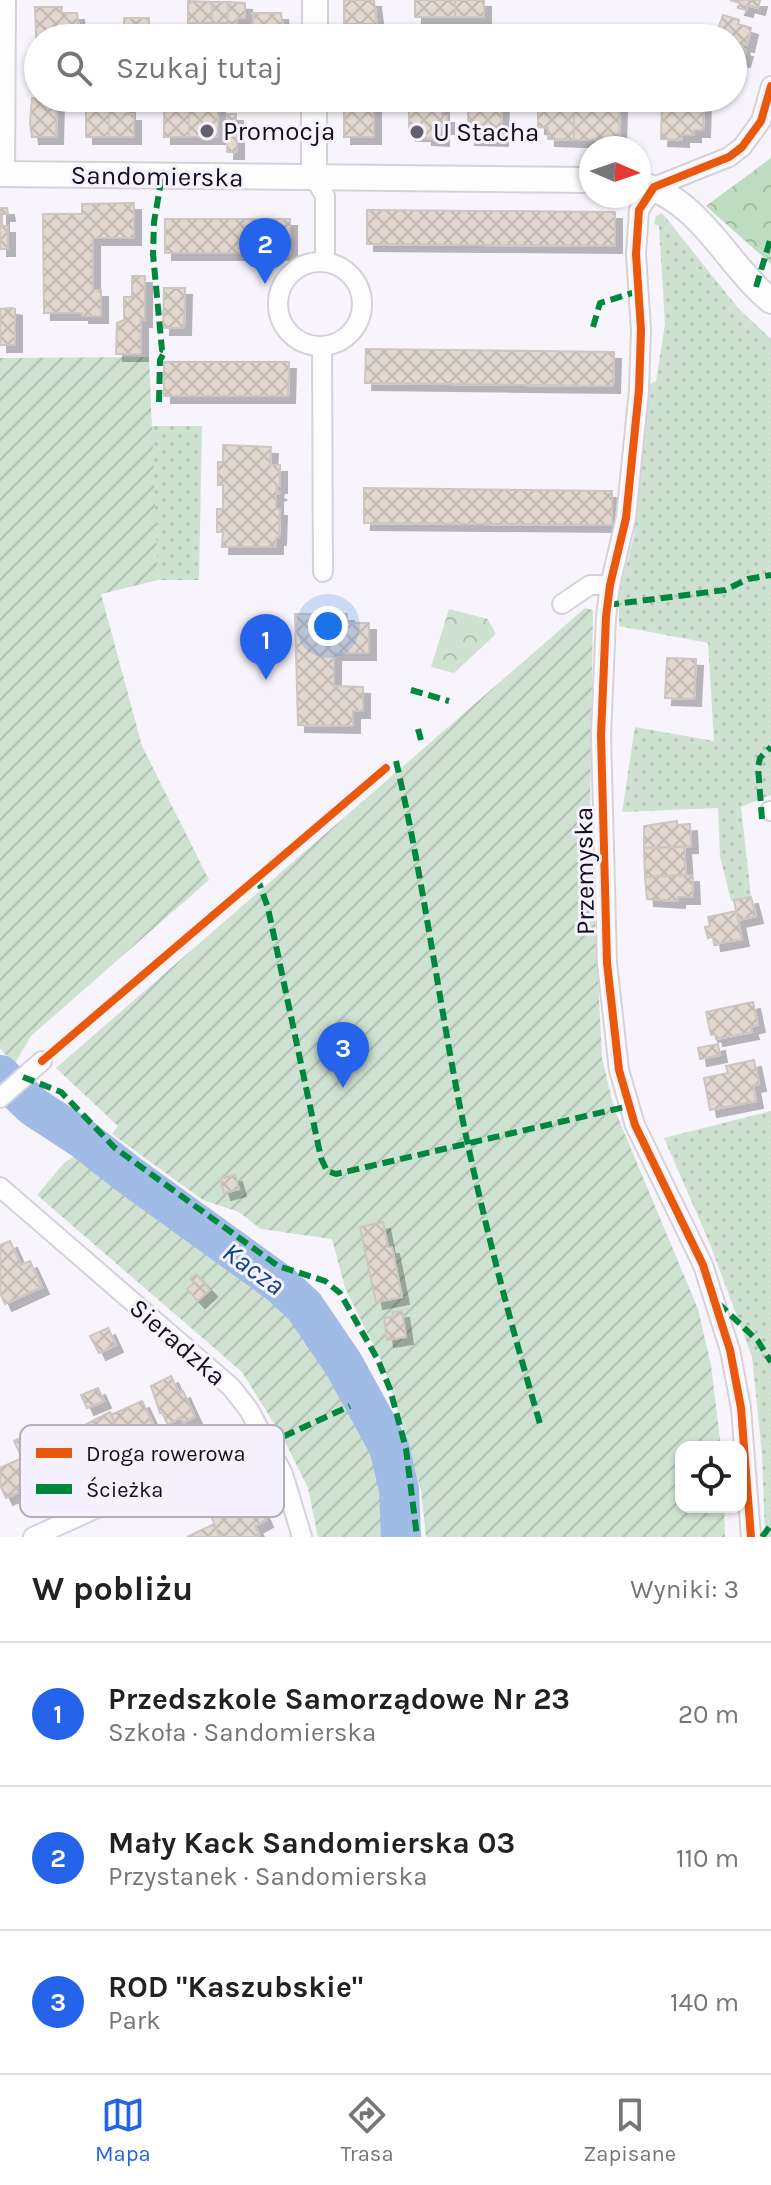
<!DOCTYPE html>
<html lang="pl">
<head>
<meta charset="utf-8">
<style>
  body { margin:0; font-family:Karla,sans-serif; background:#f2f2f2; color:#222 }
  .controls { position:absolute; right:24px; bottom:24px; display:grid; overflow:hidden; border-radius:16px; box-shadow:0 2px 6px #0004 }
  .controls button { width:72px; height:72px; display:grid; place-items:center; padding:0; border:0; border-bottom:2px solid #e0e0e0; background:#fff; color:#222; font:40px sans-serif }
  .compass { position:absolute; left:579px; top:136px; width:72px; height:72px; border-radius:50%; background:#fff; box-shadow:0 2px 6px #0004; rotate:92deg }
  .you { position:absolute; left:328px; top:626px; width:28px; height:28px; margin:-20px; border:6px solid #fff; border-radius:50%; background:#1a73e8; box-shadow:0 0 0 12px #1a73e833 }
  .badge { display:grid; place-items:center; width:52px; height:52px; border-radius:50%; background:#2563eb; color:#fff; font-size:26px; font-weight:700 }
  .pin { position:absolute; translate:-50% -66px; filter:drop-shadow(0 2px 4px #0008) }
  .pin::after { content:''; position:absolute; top:42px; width:28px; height:24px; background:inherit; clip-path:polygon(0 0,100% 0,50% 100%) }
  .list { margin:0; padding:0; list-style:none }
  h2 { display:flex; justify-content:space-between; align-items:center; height:104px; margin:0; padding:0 32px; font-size:34px }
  h2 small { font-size:26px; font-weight:400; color:#767676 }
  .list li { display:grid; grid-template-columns:52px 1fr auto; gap:24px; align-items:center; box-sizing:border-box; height:144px; padding:0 32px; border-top:2px solid #e0e0e0 }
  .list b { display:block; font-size:30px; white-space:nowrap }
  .list p { margin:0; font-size:26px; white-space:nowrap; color:#767676 }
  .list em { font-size:26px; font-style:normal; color:#767676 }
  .icon { flex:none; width:44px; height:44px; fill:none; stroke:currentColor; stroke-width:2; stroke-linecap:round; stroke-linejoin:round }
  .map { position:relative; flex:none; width:771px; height:1537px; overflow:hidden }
  .search { position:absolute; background:#fff; box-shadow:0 2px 6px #0004; left:24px; right:24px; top:24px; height:88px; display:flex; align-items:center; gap:20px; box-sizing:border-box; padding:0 28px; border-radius:44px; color:#767676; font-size:30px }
  .sheet { height:536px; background:#fff }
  nav { display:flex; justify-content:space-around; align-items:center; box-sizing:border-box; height:112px; border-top:2px solid #e0e0e0; background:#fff; font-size:22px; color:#767676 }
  nav a { display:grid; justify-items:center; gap:4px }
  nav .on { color:#2563eb }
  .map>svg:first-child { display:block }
  .grass { fill:url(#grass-dots) }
  .forest { fill:url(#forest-crowns) }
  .park { fill:url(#park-crowns) }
  .garden { fill:url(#garden-furrows) }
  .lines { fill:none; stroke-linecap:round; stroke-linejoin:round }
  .river { stroke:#a0bbe6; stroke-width:40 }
  .building { fill:url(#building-cross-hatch); stroke:#cbc5c3; stroke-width:2; filter:url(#shadow) }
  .street-casing { stroke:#d5d1db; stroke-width:22 }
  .secondary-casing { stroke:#d5d1db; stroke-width:28 }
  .street { stroke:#fefdfe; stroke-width:18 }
  .secondary { stroke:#fefdfe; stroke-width:24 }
  .quiet { stroke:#00873e; stroke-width:6; stroke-dasharray:12 6; stroke-linecap:butt }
  .cycleway-casing { stroke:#f6f1fe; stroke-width:13 }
  .cycleway { stroke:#e8590c; stroke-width:8 }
  .poi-dot { fill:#636069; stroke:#f6f1fe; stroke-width:3 }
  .labels { text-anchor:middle; stroke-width:6; stroke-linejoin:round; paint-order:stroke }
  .poi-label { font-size:26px; fill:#14101b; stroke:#f6f1fe; text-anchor:start }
  .street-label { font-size:26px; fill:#14101b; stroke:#f6f1fe }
  .water-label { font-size:28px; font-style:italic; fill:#0f4388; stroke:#f6f1fe }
  .key { fill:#f6f1fe; stroke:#b2aeba; stroke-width:2 }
  .key-label { font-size:22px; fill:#14101b }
</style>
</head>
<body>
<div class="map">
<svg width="771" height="1537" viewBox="0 0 771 1537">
  <defs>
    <pattern id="grass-dots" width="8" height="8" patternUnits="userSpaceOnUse" patternTransform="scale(2)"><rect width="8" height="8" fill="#cfe1d1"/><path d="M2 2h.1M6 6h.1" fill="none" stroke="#b1c0b3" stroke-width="1.8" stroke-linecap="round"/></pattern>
    <pattern id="forest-crowns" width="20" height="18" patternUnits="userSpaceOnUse" patternTransform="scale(2)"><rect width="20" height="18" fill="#bddcc0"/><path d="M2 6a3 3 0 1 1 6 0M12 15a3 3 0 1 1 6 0" fill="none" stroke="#a2bca4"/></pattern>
    <pattern id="park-crowns" width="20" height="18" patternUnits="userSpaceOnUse" patternTransform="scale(2)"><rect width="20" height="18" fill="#cfe1d1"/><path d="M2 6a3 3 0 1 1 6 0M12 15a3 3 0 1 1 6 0" fill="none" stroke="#b1c0b3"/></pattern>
    <pattern id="garden-furrows" width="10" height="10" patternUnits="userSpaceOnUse" patternTransform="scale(2)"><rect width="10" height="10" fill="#cfe1d1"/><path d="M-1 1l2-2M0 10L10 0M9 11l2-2" fill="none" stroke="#b1c0b3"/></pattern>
    <pattern id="building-cross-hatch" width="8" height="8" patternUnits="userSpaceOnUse" patternTransform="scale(2)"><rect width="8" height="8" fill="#e3d8d0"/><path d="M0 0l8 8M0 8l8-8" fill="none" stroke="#c2b8b2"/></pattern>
    <filter id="shadow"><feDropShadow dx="7" dy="7" stdDeviation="0" flood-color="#0004"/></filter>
  </defs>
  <rect width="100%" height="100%" fill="#f7f4fb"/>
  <g class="grass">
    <path d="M662 213 738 308 771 339V795L741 807 751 897 731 901 720 856 718 808 622 812 635 727 714 741 708 643 619 626V594L634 535 648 385 656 381 665 324 659 226 654 224 656 216Z"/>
    <path d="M151 426H202L199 580H158Z"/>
    <path d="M771 1111V1537H765L762 1453 752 1357 710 1244 664 1138Z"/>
  </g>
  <path class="forest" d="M771 158V264L706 206Z"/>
  <path class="park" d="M449 609 488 619 496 634 454 673 431 667Z"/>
  <g class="garden">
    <path d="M149 357 158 580 101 594 142 746 209 880 31 1036 14 1065 0 1048V358Z"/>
    <path d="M585 608 593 610 590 813 602 1058 614 1108 698 1309 711 1365 721 1447H681V1507H724L725 1537H426L421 1490 384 1366 345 1288 332 1239 261 1229 239 1212 203 1200 112 1134 118 1126 56 1068Z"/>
    <path d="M81 1152 293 1304 354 1401 378 1463 388 1537H318L308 1488 282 1436 242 1372 37 1195 64 1163Z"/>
  </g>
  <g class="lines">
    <path class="river" d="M0 1075 34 1107 83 1139 129 1175 280 1284 304 1306 344 1365 389 1447 399 1489 401 1537"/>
  </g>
  <g class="building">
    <path d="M344 0H374L377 25 344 24Z"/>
    <rect x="415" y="0" width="40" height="17"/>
    <rect x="455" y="0" width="29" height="17"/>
    <path d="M730 0H760L758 8 747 5 746 10 738 8 740 3Z"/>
    <path d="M188 1 212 2V23H188Z"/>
    <rect x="212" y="2" width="16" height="21"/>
    <path d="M228 2 245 3V18H237V29H227Z"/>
    <path d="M35 7H62L61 13H77L80 38H38L37 58Z"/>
    <path d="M251 13H281L284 38H251L254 14Z"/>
    <path d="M723 15 739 20 738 24 751 28 747 45 743 44 742 49 746 50 743 60 733 58V38H715Z"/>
    <rect x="124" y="18" width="25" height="20"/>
    <path d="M346 24H373L374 38H344Z"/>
    <path d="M32 98H57L56 137H32L30 123Z"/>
    <rect x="242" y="98" width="42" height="4"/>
    <rect x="344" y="98" width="30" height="39"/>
    <path d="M409 98H442V116H447V127H442V139L425 138V134H409Z"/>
    <path d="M468 98H502L501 139 468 138Z"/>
    <path d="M662 98H704L703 130H694V135H682V140L661 139Z"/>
    <rect x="86" y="99" width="23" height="38"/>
    <path d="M109 99H128V114H134V137H109Z"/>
    <rect x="164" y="99" width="25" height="38"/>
    <rect x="189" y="99" width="29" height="38"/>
    <path d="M554 102H559L558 108H574V140L548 139V128L538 127V109L554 108Z"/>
    <path d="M587 104 620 105 619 140H574V108H587Z"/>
    <path d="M227 114H236V135H228Z"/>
    <path d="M228 135H237V152H227Z"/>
    <path d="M134 203V238H93V290H101V316H82V313H44L43 214H82V204Z"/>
    <path d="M0 208H7L8 214H2V226H8V249H0Z"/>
    <path d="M367 210 615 212V246L367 244Z"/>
    <rect x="165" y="219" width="125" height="34"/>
    <path d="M132 276H145V320H141V354H116L117 323 124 320V297H132Z"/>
    <path d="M164 288H185L184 328H163Z"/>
    <path d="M12 308 15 309V345H0V309Z"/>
    <path d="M366 349 614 352 613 386 365 383Z"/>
    <path d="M164 362H289L288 396H164Z"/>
    <path d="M223 445 271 447 270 465H280V486H277L276 492 280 493 276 494V509H280L279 538H276V547H222L223 532H217V509H223V485H218V462H223Z"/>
    <path d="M364 488 612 491V525L364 523Z"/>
    <path d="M295 614H347V623H369V653H334V686L363 687V711H353V726L298 725Z"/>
    <path d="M667 658 696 659 694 699 665 698Z"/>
    <path d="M677 821V825L690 824 691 846 644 848V826Z"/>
    <path d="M684 847 686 875 645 877 644 848Z"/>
    <path d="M692 875 693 897H678V901L647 899 645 877Z"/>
    <path d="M751 897 756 916 738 920 734 900Z"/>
    <path d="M736 911 742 939 714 944 713 937 708 938 705 927 710 926 708 917Z"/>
    <path d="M753 1002 758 1025 750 1027 752 1032 716 1039 715 1034 711 1035 706 1012Z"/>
    <path d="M718 1044 720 1055 700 1059 698 1048Z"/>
    <path d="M754 1060 759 1084 753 1085 756 1101 710 1110 704 1078 728 1073 726 1066Z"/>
    <path d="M235 1175 239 1189 224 1193 220 1179Z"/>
    <path d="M383 1222 388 1247H392L402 1297 376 1302 360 1227Z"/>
    <path d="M10 1241 21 1265 30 1261 42 1287 5 1304 0 1293V1245Z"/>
    <path d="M196 1274 210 1290 198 1301 187 1289 194 1283 190 1279Z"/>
    <path d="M402 1311 406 1337 387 1340 384 1318 394 1317 393 1312Z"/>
    <path d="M108 1328 116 1345 99 1353 90 1336Z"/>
    <path d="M171 1376 179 1393 183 1391 195 1417 183 1423 181 1417 168 1425 162 1412 160 1413 151 1386Z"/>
    <path d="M98 1388 104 1401 87 1408 81 1395Z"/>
    <path d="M142 1401 156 1430 124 1445 110 1412 111 1415Z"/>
    <path d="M110 1412 124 1445 97 1457 83 1426Z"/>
    <path d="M46 1426 66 1471 35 1485 14 1441Z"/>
    <path d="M22 1458 35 1485 6 1498 0 1485V1468Z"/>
    <path d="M251 1486 266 1520 255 1526 259 1535 254 1537H220L205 1502 218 1497 220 1500Z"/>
    <path d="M214 1524 220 1537H187Z"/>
  </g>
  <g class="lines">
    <g class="street-casing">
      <g id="street">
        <path d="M5 174 6 0"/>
        <path d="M314 177 325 196V262"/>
        <circle cx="320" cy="304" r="42"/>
        <path d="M322 347 323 572"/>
        <path d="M562 604 590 585H610"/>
        <path d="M770 811H771"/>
        <path d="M0 1098 42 1061"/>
        <path d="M0 1187 231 1387 249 1410 283 1474 302 1537"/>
        <path d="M33 1537 261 1434"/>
        <path d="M751 1537 741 1408 730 1350 703 1265 635 1125 619 1070 607 963 601 735 606 617 610 585 626 518 639 390 641 330 636 254 639 210 654 187 729 157 742 147 761 121 771 86"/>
      </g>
    </g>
    <g class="secondary-casing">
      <g id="secondary">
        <path d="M315 38V0"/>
        <path d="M314 98V177"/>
        <path d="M0 174 591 180"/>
        <path d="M639 184C699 198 727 265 771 301"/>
      </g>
    </g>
    <use href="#street" class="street"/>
    <use href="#secondary" class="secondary"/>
    <g class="quiet">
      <path d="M756 287 771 237"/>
      <path d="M593 327 600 303 639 291"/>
      <path d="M159 402 160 360 165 351 162 350 153 254 154 222 162 176"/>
      <path d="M607 605 725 590 748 579 771 575"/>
      <path d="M411 690 449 701"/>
      <path d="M418 729 421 740"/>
      <path d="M396 761C422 873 437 989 459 1102 481 1212 509 1319 541 1427"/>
      <path d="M762 819 758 767 760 758 771 747"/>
      <path d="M257 877 268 908 321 1158 327 1171 336 1174 629 1106"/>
      <path d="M23 1077 61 1092 115 1148 278 1266 325 1281 340 1293 378 1360 390 1389 406 1449 417 1537"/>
      <path d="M718 1303 758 1341 771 1362"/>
      <path d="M267 1444 350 1406"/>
      <path d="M762 1537 771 1525"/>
    </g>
    <g class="cycleway-casing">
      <g id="cycleway">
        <path d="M42 1061 386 768"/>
        <path d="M751 1537 741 1408 730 1350 703 1265 635 1125 619 1070 607 963 601 735 606 617 610 585 626 518 639 390 641 330 636 254 639 210 654 187 729 157 742 147 761 121 771 86"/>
      </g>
    </g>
    <use href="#cycleway" class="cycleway"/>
  </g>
  <g class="poi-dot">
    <circle cx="207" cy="131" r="8"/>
    <circle cx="417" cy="132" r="8"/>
  </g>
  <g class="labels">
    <g class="poi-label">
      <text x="223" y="140">Promocja</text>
      <text x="433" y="141">U Stacha</text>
    </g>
    <g class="street-label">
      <text transform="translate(157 176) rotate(1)" y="9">Sandomierska</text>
      <text transform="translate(584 871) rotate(-91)" y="9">Przemyska</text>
      <text transform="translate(178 1342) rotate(41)" y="9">Sieradzka</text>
    </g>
    <g class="water-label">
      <text transform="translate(254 1268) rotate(36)" y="10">Kacza</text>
    </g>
  </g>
  <rect x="20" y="1425" width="264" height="92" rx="12" class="key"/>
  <rect x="36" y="1448" width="36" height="10" fill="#e8590c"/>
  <rect x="36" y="1484" width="36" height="10" fill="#00873e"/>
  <g class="key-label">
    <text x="86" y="1461">Droga rowerowa</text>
    <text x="86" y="1497">Ścieżka</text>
  </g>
</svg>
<div class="controls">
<button><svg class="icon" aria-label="locate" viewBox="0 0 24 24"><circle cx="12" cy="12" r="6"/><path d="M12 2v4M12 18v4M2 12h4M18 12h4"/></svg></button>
</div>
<svg class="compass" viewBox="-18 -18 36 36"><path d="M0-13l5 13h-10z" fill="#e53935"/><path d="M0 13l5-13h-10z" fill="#767676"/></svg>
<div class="you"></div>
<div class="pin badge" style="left:266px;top:680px">1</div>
<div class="pin badge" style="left:265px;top:284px">2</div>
<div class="pin badge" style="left:343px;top:1088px">3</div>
<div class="search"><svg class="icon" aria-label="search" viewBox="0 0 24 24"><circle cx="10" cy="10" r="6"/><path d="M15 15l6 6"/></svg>Szukaj tutaj</div>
</div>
<section class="sheet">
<h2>W pobliżu<small>Wyniki: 3</small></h2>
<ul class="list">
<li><span class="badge">1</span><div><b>Przedszkole Samorządowe Nr 23</b><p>Szkoła · Sandomierska</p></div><em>20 m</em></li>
<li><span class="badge">2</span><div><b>Mały Kack Sandomierska 03</b><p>Przystanek · Sandomierska</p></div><em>110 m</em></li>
<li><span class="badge">3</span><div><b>ROD &quot;Kaszubskie&quot;</b><p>Park</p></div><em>140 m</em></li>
</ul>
</section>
<nav>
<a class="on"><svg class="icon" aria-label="map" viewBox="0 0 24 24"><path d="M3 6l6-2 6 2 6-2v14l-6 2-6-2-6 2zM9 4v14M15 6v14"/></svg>Mapa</a>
<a><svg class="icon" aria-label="directions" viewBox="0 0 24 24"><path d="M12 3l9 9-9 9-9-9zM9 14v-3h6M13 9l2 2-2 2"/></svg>Trasa</a>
<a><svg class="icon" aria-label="saved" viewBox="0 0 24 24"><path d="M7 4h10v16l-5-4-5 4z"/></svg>Zapisane</a>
</nav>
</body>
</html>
